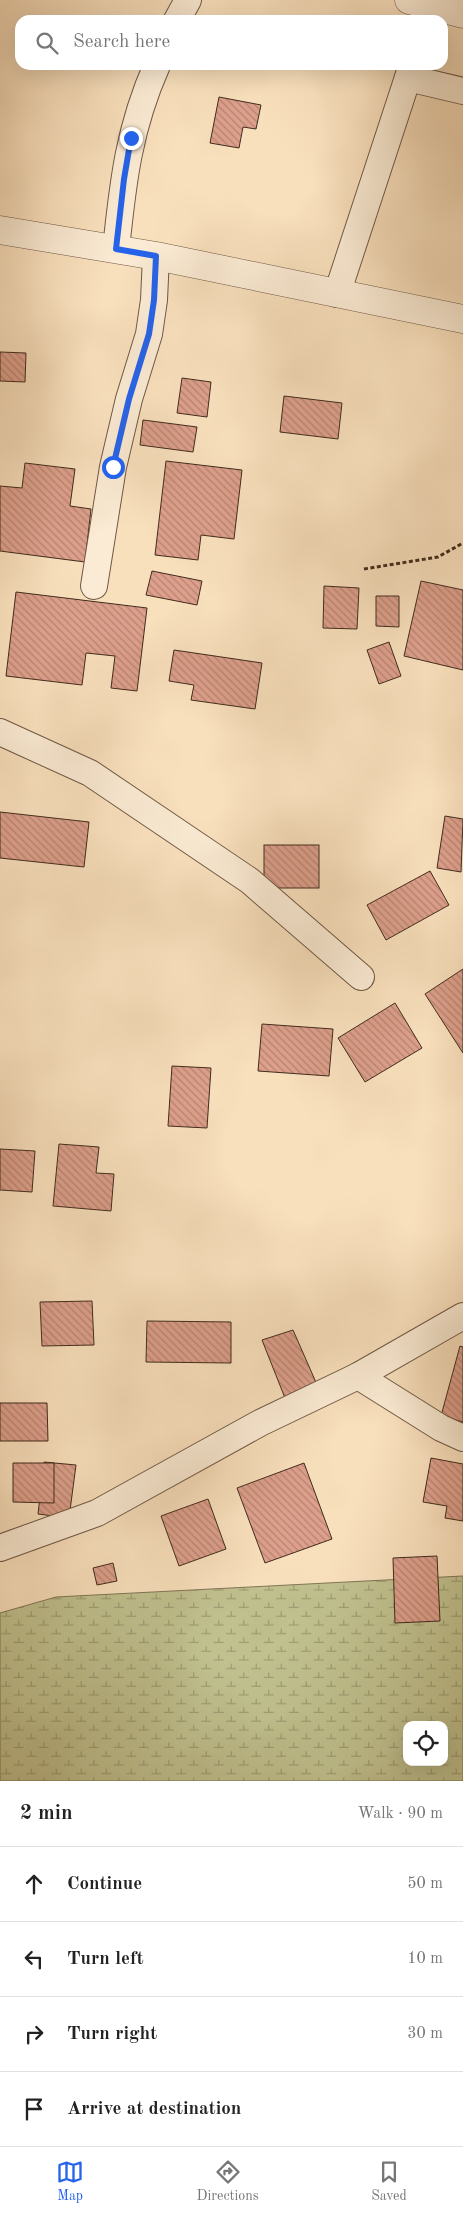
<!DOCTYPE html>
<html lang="en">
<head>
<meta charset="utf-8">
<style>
  body { margin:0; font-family:"Old Standard TT",serif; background:#f2f2f2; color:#222 }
  .controls { position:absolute; right:15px; bottom:15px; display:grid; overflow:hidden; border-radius:10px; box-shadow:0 5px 20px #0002 }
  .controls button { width:45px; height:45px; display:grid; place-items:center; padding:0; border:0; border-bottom:1px solid #e0e0e0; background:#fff; color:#222; font:25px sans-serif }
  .stop { position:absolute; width:15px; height:15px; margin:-11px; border:4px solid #2563eb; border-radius:50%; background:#fff }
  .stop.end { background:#2563eb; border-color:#fff; box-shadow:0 1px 5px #0008 }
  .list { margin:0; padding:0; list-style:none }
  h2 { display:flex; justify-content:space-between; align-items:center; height:65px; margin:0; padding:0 20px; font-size:21px }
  h2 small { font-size:16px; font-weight:400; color:#767676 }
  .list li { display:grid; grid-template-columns:32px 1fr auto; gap:15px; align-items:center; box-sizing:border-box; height:75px; padding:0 20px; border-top:1px solid #e0e0e0 }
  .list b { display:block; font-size:19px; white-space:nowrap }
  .list em { font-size:16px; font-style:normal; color:#767676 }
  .icon { flex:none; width:28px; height:28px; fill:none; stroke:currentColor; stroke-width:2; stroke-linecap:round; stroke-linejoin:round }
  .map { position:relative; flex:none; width:463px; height:1781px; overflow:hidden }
  .search { position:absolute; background:#fff; box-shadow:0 5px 20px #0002; left:15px; right:15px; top:15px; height:55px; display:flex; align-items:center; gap:12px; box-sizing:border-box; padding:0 18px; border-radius:15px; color:#767676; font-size:19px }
  .sheet { height:365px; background:#fff }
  nav { display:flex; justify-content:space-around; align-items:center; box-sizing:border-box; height:70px; border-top:1px solid #e0e0e0; background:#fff; font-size:14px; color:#767676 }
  nav a { display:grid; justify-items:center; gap:2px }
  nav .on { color:#2563eb }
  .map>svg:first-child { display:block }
  .wetland { fill:url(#wetland-marsh); stroke:#807656; fill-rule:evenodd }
  .building { fill:url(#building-back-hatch); stroke:#412b1c }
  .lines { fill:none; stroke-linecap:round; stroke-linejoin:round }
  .minor-casing { stroke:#6f5844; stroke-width:28 }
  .tertiary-casing { stroke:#6f5844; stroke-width:29 }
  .path { stroke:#412b1c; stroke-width:3; stroke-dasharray:4 2.5; stroke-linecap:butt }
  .minor { stroke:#fbebd4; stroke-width:26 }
  .tertiary { stroke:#fbebd4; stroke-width:28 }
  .route { stroke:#2563eb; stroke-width:6 }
</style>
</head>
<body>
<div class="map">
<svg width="463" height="1781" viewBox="0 0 463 1781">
  <defs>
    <pattern id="wetland-marsh" width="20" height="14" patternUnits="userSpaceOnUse" patternTransform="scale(1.25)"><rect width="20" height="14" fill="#c0c18f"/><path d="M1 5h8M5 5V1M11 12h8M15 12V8" fill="none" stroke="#9e9d74"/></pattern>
    <pattern id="building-back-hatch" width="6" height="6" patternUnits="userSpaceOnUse" patternTransform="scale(1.25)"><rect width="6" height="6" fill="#dea08c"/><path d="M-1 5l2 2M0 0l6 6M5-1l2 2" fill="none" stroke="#b68372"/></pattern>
  </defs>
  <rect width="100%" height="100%" fill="#f9e0bd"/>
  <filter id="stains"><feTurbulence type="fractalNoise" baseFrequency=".004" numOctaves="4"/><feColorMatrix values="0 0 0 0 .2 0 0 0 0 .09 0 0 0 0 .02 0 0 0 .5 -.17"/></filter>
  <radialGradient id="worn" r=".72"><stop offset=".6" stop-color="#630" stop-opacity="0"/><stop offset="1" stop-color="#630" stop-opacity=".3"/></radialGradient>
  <path class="wetland" d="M463 1576V1781H0V1613L56 1597ZM407 1725H444V1762H407Z"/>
  <g class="building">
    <path d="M219 97 261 105 256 129 243 127 239 148 210 143Z"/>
    <path d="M0 352 26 353 25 382 0 381Z"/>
    <path d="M182 378 211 382 207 417 177 413Z"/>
    <path d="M284 396 342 403 338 439 280 432Z"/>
    <path d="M143 420 197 427 193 452 140 445Z"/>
    <path d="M166 461 242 470 234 539 201 535 198 560 155 555Z"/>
    <path d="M25 463 75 469 70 506 91 509 85 562 0 551V486L22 488Z"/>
    <path d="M152 571 202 581 197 605 146 595Z"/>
    <path d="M421 581 463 590V670L404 656Z"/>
    <path d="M324 586 359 588 357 629 323 628Z"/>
    <path d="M16 592 147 608 137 691 111 688 115 656 86 653 82 685 6 676Z"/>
    <path d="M376 596H399V627L376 626Z"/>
    <path d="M389 642 401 676 379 684 367 650Z"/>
    <path d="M174 650 262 663 255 709 191 700 194 685 169 681Z"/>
    <path d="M0 812 89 822 84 867 0 858Z"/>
    <path d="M445 816 463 819 461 872 437 868Z"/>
    <rect x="264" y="845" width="55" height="43"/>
    <path d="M430 871 449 905 386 940 367 905Z"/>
    <path d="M463 969V1053L425 994Z"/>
    <path d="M395 1003 422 1048 365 1082 338 1038Z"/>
    <path d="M262 1024 333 1029 329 1076 258 1071Z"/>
    <path d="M172 1066 211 1068 207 1128 168 1126Z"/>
    <path d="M59 1144 99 1147 96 1173 114 1174 111 1211 53 1206Z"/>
    <path d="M0 1149 35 1151 32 1192 0 1190Z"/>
    <path d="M92 1301 94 1345 42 1346 40 1302Z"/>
    <path d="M147 1321 231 1322V1363L146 1362Z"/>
    <path d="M293 1330 318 1387 285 1398 262 1340Z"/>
    <path d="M460 1346 463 1347V1422L441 1416Z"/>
    <path d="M0 1403H47L48 1441H0Z"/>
    <path d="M431 1458 463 1464V1521L445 1518 447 1506 423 1502Z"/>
    <path d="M44 1462 76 1465 69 1518 38 1514Z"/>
    <path d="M13 1463H54V1503L13 1502Z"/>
    <path d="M304 1463 332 1539 265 1563 237 1488Z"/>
    <path d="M208 1499 226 1549 179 1566 161 1516Z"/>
    <path d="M437 1556 440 1621 395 1623 393 1558Z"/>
    <path d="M113 1563 117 1581 97 1585 93 1568Z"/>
  </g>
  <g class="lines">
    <g class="minor-casing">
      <g id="minor">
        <path d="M177 20 188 0"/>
        <path d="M408 78 463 91"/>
        <path d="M116 249C123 181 129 128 157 65"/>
        <path d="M337 294 412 65"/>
        <path d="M94 586 113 467 129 399 149 334 154 300 156 256"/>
        <path d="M0 732 90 773 250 881 361 977"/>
        <path d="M358 1376 441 1428 463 1438"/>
        <path d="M0 1548 97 1513 260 1423 358 1376 463 1316"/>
      </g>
    </g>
    <g class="tertiary-casing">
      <g id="tertiary">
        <path d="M409 0 463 14"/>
        <path d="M0 230 156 256 463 319"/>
      </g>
    </g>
    <path class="path" d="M364 569 438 557 463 543"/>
    <use href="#minor" class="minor"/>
    <use href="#tertiary" class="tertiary"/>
  </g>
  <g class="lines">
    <path class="route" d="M113 467 129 399 149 334 154 300 156 256 116 249 124 179 131 138"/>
  </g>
  <rect width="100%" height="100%" filter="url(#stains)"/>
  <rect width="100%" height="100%" fill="url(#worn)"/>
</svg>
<div class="controls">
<button><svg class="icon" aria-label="locate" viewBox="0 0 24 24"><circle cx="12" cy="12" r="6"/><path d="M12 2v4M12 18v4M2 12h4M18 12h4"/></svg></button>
</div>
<div class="stop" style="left:113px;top:467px"></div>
<div class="stop end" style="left:131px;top:138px"></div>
<div class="search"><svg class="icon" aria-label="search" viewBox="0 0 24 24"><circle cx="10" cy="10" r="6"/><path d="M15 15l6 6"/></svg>Search here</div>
</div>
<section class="sheet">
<h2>2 min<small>Walk · 90 m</small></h2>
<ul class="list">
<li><svg class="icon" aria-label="ahead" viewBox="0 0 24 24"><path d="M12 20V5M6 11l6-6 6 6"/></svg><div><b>Continue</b></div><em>50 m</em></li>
<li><svg class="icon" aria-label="left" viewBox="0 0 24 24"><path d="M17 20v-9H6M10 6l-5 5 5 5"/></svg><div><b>Turn left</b></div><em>10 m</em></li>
<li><svg class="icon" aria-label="right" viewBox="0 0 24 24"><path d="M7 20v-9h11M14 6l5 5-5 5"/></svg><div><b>Turn right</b></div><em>30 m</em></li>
<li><svg class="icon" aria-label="arrive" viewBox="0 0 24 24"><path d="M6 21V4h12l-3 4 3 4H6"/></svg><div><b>Arrive at destination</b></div></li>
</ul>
</section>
<nav>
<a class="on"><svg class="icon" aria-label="map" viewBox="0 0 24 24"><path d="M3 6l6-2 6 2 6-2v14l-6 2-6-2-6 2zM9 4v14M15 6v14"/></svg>Map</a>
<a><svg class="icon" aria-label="directions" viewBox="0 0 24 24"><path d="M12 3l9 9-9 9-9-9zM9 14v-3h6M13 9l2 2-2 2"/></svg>Directions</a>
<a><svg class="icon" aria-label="saved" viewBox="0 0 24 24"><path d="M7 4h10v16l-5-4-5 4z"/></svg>Saved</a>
</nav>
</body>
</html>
